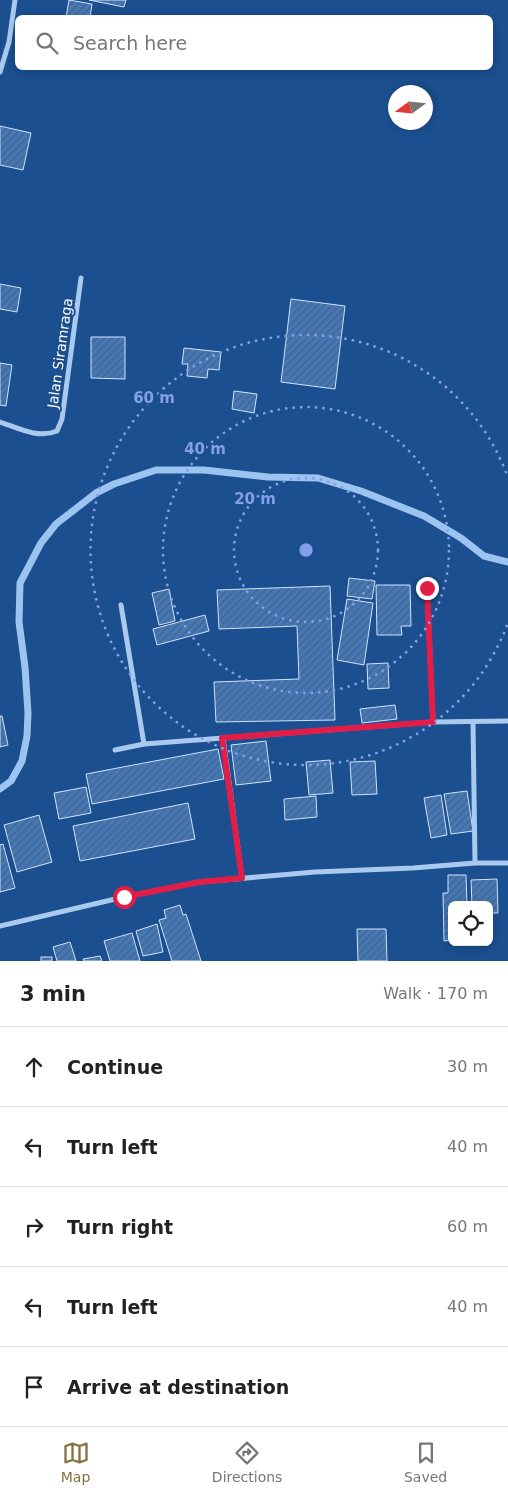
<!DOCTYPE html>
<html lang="en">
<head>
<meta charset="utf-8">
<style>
  body { margin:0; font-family:"DejaVu Sans",sans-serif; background:#f6f6f6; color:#222 }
  .controls { position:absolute; right:15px; bottom:15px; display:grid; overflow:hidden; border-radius:8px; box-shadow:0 2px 8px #0003 }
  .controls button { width:45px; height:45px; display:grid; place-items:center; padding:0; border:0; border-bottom:1px solid #e0e0e0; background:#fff; color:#222; font:25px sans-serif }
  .compass { position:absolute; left:388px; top:85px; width:45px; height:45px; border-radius:50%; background:#fff; box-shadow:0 2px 8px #0003; rotate:255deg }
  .stop { position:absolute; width:15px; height:15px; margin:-11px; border:4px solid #e11d48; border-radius:50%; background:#fff }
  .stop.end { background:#e11d48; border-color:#fff; box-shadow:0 1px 5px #0008 }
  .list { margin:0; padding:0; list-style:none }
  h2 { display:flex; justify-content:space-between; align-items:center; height:65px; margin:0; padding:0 20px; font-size:21px }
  h2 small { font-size:16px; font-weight:400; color:#767676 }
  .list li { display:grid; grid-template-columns:32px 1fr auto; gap:15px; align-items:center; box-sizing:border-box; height:80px; padding:0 20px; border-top:1px solid #e0e0e0 }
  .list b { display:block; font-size:19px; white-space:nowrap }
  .list em { font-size:16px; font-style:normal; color:#767676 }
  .icon { flex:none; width:28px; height:28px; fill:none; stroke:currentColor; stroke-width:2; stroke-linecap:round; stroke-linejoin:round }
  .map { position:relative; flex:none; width:508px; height:961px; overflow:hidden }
  .search { position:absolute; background:#fff; box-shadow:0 2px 8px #0003; left:15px; right:15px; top:15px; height:55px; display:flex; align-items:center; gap:12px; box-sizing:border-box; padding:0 18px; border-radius:8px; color:#767676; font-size:19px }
  .sheet { height:465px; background:#fff }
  nav { display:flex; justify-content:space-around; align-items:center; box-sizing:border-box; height:70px; border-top:1px solid #e0e0e0; background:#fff; font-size:14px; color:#767676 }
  nav a { display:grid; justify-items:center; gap:2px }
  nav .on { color:#857141 }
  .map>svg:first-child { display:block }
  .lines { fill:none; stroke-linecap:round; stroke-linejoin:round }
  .stream { stroke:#9cc4f0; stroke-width:7 }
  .building { fill:url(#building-hatch); stroke:#cfe3fa }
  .street { stroke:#a9c9ee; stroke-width:5 }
  .route { stroke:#e11d48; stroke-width:6 }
  .ring { fill:none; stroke:#839eea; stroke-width:2.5; stroke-dasharray:2.5 5 }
  .labels { text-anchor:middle; stroke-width:4; stroke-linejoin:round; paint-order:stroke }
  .street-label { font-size:14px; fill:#fff; stroke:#1b4f8f }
  .centre { fill:#839eea; stroke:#1b4f8f; stroke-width:2.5 }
  .ring-label { font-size:15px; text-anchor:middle; font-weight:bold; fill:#839eea; stroke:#1b4f8f; stroke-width:4; stroke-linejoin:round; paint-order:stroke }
</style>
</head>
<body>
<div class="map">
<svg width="508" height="961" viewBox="0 0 508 961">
  <defs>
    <pattern id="building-hatch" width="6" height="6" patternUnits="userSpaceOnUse" patternTransform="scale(1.25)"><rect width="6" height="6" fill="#4478b7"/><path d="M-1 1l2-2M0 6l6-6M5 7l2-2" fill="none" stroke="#486282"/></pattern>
  </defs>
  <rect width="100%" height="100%" fill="#1b4f8f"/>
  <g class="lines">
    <path class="stream" d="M0 789 11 781 22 761 27 736 28 713 25 667 19 622 20 583 41 543 56 524 96 493 114 484 156 470H204L268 477 318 478 361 491 424 516 461 538 484 556 508 562"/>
  </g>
  <g class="building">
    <path d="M69 0 92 4 90 18H66Z"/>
    <path d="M89 0H126L124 7Z"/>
    <path d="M0 126 31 133 23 170 0 165Z"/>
    <path d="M0 284 21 288 17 312 0 309Z"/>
    <path d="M291 299 345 306 335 389 281 382Z"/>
    <path d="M91 337H125V379L91 378Z"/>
    <path d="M184 348 221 352 219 370 208 369 207 378 187 376 188 364H182Z"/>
    <path d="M0 363 12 365 6 406 0 405Z"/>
    <path d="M234 391 257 394 254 413 232 409Z"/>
    <path d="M349 578 375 581 372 599 347 596Z"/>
    <path d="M376 585H410L411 626H401L402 635H377Z"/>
    <path d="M330 586 335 720 216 722 214 682 299 679 297 626 219 629 217 590Z"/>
    <path d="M169 589 175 621 159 625 152 593Z"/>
    <path d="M347 599 373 603 364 665 337 660Z"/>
    <path d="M205 615 209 631 157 645 153 629Z"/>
    <path d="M388 663 389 688 368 689 367 664Z"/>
    <path d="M395 705 397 719 362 723 360 709Z"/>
    <path d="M0 716H2L8 745 0 747Z"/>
    <path d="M266 741 271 781 236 785 231 745Z"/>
    <path d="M218 749 224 779 92 804 86 774Z"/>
    <path d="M330 760 333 793 309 795 306 762Z"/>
    <path d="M375 761 377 794 352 795 350 762Z"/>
    <path d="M86 787 91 813 59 819 54 793Z"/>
    <path d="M467 791 473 831 451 834 444 794Z"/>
    <path d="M441 795 447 835 431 838 424 798Z"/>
    <path d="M316 796 317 817 285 820 284 799Z"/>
    <path d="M188 803 195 839 80 861 73 826Z"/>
    <path d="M39 815 52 862 17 872 4 825Z"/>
    <path d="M3 844 15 888 0 892V845Z"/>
    <path d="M448 875H466L467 905H452V940L444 941 443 893H448Z"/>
    <path d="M497 879 498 913H489V905H472L471 880Z"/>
    <path d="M180 905 183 915 186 914 201 961H172L159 920 166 918 164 910Z"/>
    <path d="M157 924 163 952 143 956 136 931Z"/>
    <path d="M357 929H386L387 961H358Z"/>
    <path d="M132 933 140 961H110L104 941Z"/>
    <path d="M70 942 76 961H57L53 947Z"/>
    <path d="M100 956 102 961H84L83 959Z"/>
    <rect x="41" y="957" width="11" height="4"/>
  </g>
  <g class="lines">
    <g class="street">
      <path d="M0 72 9 42 15 0"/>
      <path d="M0 422C18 428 38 439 57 431L62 419 81 278"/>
      <path d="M427 588 433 722"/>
      <path d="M121 605 144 744"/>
      <path d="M473 722 475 863"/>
      <path d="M223 738 242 878"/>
      <path d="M115 750 144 744 433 722 508 721"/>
      <path d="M0 926 124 897 200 882 315 872 413 868 475 863H508"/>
    </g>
  </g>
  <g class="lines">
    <path class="route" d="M124 897 200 882 242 878 222 738 433 722 427 588"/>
  </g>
  <g class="ring">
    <circle cx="306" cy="550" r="72"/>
    <circle cx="306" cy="550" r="143"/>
    <path d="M507 625A215 215 0 1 1 507 475"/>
  </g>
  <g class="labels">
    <g class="street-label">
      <text transform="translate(60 353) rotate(-82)" y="5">Jalan Siramraga</text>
    </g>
  </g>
  <circle cx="306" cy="550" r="8" class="centre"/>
  <g class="ring-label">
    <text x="154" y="403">60 m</text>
    <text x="205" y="454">40 m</text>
    <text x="255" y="504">20 m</text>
  </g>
</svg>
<div class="controls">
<button><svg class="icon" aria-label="locate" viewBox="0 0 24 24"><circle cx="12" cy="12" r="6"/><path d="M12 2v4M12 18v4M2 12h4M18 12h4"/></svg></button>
</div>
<svg class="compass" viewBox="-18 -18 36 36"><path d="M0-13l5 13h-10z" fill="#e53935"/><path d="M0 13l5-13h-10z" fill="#767676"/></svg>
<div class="stop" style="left:124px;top:897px"></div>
<div class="stop end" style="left:427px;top:588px"></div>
<div class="search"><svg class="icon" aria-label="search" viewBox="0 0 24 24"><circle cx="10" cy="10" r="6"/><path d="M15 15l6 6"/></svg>Search here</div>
</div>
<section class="sheet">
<h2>3 min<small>Walk · 170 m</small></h2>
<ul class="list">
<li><svg class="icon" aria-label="ahead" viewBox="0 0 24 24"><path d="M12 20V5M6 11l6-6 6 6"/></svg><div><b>Continue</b></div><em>30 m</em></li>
<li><svg class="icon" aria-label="left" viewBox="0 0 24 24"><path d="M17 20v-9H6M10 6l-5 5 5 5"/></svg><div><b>Turn left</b></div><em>40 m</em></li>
<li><svg class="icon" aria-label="right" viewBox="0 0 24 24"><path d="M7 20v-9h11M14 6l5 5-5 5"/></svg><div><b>Turn right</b></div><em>60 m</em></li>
<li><svg class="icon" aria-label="left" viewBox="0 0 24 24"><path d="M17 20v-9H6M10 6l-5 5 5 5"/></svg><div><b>Turn left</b></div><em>40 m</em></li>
<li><svg class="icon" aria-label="arrive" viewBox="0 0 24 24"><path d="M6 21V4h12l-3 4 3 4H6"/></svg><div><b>Arrive at destination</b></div></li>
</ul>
</section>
<nav>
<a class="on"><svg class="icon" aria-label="map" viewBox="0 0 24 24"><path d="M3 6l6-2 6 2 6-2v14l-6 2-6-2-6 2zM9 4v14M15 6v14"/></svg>Map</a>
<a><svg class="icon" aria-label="directions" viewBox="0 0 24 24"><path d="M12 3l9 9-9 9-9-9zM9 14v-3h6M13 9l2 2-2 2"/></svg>Directions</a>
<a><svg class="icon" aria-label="saved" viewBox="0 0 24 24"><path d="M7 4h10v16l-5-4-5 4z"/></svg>Saved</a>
</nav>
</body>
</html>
